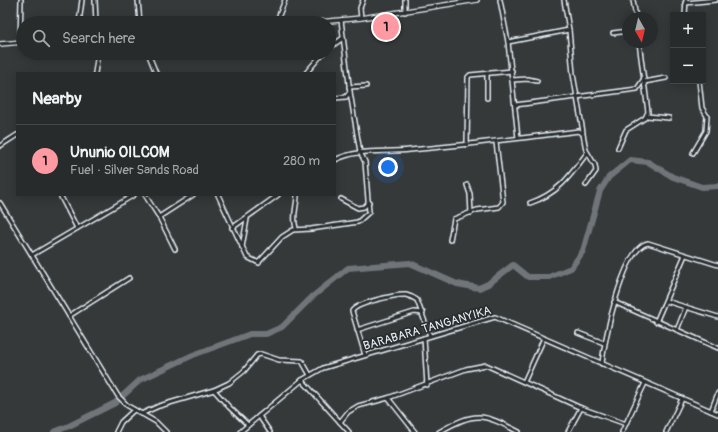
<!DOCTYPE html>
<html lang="en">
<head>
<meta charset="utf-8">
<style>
  body { margin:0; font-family:Pangolin,sans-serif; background:#303334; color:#f1f3f6 }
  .controls { position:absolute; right:12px; top:12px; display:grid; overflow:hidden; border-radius:0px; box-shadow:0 2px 10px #0003 }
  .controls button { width:36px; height:36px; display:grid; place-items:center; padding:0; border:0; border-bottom:1px solid #444748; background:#282b2c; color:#f1f3f6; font:20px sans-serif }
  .compass { position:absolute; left:622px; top:12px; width:36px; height:36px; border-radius:50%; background:#282b2c; box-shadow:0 2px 10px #0003; rotate:172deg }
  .you { position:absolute; left:388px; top:167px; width:14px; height:14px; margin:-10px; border:3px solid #fff; border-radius:50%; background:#1a73e8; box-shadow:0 0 0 6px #1a73e833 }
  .badge { display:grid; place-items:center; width:26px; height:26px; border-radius:50%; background:#ff9aa2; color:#111; font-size:13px; font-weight:700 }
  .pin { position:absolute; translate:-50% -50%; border:2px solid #fff; box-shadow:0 1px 4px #0006 }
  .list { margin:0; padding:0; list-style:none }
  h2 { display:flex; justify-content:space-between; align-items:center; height:52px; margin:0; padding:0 16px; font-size:17px }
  h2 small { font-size:13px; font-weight:400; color:#a5a7a9 }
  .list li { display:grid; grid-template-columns:26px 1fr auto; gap:12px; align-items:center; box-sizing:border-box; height:72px; padding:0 16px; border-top:1px solid #444748 }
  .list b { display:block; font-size:15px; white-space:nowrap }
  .list p { margin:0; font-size:13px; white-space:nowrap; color:#a5a7a9 }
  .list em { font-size:13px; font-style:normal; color:#a5a7a9 }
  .icon { flex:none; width:22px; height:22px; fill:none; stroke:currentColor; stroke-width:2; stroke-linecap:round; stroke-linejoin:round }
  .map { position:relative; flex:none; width:718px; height:432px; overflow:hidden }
  .search { position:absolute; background:#282b2c; box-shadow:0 2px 10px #0003; left:16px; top:16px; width:320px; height:44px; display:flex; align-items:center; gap:10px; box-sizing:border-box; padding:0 14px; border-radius:22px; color:#a5a7a9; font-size:15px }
  .panel { position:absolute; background:#282b2c; box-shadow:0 2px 10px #0003; left:16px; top:72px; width:320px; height:124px; border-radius:0px }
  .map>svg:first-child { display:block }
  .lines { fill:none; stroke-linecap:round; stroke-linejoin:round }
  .river { stroke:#707579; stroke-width:6 }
  .minor-casing { stroke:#e8f1f8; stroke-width:6 }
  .tertiary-casing { stroke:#e8f1f8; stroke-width:6 }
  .minor { stroke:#2a2d2e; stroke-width:3 }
  .tertiary { stroke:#2a2d2e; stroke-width:3.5 }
  .labels { text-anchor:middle; stroke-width:3.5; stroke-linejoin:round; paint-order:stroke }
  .street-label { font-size:12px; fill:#e8f1f8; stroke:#2a2d2e }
</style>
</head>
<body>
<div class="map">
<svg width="718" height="432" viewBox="0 0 718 432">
  <rect width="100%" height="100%" fill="#35393a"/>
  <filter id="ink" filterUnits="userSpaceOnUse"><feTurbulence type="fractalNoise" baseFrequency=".025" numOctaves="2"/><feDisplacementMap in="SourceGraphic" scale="8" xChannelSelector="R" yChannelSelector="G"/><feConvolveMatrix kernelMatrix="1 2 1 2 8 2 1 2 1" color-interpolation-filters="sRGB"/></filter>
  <g filter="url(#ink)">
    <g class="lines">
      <path class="river" d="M54 432 69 426 115 403 140 380 193 355 250 334H266L282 327 312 297 348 268 410 263 457 284 479 288 488 284 513 265 528 277H549L571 268 583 251 600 191 609 177 630 160 648 162 673 177 702 187 718 186"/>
      <g class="minor-casing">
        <g id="minor">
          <path d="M95 0 96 23"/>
          <path d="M138 0 140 23"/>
          <path d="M500 0 508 42 518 138"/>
          <path d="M564 0 569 30 573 74 583 132"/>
          <path d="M633 0 636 18"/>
          <path d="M685 3 716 0"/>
          <path d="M405 12V0"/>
          <path d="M685 15 686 0"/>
          <path d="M361 18 360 8 363 0"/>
          <path d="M79 23 82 0"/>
          <path d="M276 23 285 0"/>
          <path d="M613 33 628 31"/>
          <path d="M20 42 21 0"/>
          <path d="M508 42 569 30"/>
          <path d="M329 48 343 38"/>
          <path d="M148 53 156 73"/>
          <path d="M95 73 98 53"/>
          <path d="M306 73 323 53"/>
          <path d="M487 73V98"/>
          <path d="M512 80 528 79 537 81"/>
          <path d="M644 82 666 78"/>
          <path d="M349 87 366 86"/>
          <path d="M335 98 346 97 350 92"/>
          <path d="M515 105 637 89 643 80"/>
          <path d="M647 116 669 118"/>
          <path d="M467 145 468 77 470 75 512 71"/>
          <path d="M0 146 17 135"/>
          <path d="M618 148 626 130 645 118 648 112 639 42"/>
          <path d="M693 153 706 131 707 116 702 108 699 81"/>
          <path d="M335 160C358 148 385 153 410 150 467 145 523 138 579 131L583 134 586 150 595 165 596 171 586 185"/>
          <path d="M467 185 470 194 471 213"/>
          <path d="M145 195 159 217 175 249"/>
          <path d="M218 195 247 257 259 263"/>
          <path d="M61 197 77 228"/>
          <path d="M341 199 358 208 364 207 369 202"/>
          <path d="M0 203 118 396 128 406 156 422 166 432"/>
          <path d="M530 203C559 193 570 176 587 153"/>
          <path d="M159 217 193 195"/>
          <path d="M232 228 278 195"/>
          <path d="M296 228C292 216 297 207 297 195"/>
          <path d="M450 240 454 219 477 210 499 207 503 202 496 142"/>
          <path d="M242 247 247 219"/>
          <path d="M32 255 134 195"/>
          <path d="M259 262 282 237 293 230 311 229 358 222 369 212 365 162 360 152 350 92 341 20"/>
          <path d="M666 301 718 317"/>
          <path d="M614 302 718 348"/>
          <path d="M69 316 129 278"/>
          <path d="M656 322 685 255"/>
          <path d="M357 330 414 312 423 313"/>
          <path d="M677 330 686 307"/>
          <path d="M578 333 604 343"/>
          <path d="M424 338 427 385"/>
          <path d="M365 355 352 311C357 303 396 294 406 295 410 296 414 298 417 300L430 336"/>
          <path d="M602 364C604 341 623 247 648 243L718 265"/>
          <path d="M302 380 349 432"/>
          <path d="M524 382 544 338"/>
          <path d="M214 390 229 407 248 425"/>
          <path d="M388 398 415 432"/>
          <path d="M711 411 718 393"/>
          <path d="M141 414 159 406 214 390 229 383 244 371 257 355 261 354 279 360 302 361 310 375"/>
          <path d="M259 416 270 432"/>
          <path d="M340 422 348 412 358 406 388 398 466 369 486 365 581 408 626 424"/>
          <path d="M116 432 121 422 134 410"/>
          <path d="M240 432 302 380 323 368 495 317 718 414"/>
          <path d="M439 432C476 411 482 413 519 432"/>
          <path d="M568 432 581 408"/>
          <path d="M622 432 645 383"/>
          <path d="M666 432 682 399"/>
        </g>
      </g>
      <g class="tertiary-casing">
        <g id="tertiary">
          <path d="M309 23 361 18 477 0"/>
          <path d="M0 44 23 42"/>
        </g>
      </g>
      <use href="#minor" class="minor"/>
      <use href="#tertiary" class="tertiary"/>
    </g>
  </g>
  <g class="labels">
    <g class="street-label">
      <text transform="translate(427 328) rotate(-16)" y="4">BARABARA TANGANYIKA</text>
    </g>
  </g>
</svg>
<div class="controls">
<button>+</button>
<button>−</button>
</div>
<svg class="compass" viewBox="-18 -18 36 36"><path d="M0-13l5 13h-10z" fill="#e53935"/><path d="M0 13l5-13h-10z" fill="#a5a7a9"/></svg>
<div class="you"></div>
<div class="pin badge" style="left:386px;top:27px">1</div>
<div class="search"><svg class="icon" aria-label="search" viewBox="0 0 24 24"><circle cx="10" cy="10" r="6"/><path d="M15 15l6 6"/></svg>Search here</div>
<section class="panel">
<h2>Nearby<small></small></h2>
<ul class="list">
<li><span class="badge">1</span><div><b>Ununio OILCOM</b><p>Fuel · Silver Sands Road</p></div><em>280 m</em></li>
</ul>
</section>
</div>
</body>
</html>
